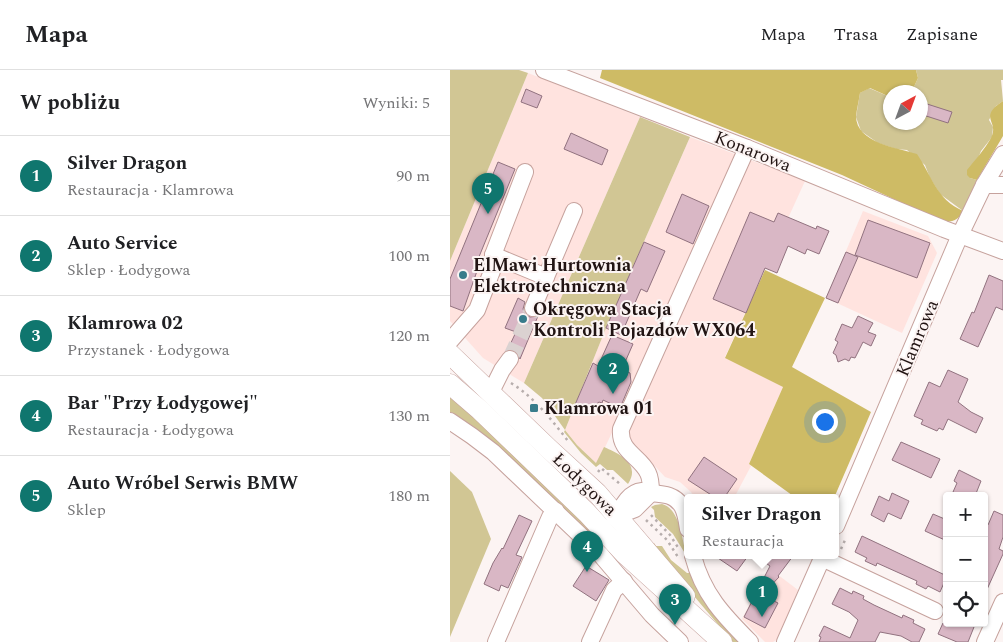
<!DOCTYPE html>
<html lang="pl">
<head>
<meta charset="utf-8">
<style>
  body { margin:0; font-family:Spectral,serif; background:#f6f6f6; color:#202124 }
  .controls { position:absolute; right:15px; bottom:15px; display:grid; overflow:hidden; border-radius:5px; box-shadow:0 1px 4px #0004 }
  .controls button { width:45px; height:45px; display:grid; place-items:center; padding:0; border:0; border-bottom:1px solid #e0e0e0; background:#fff; color:#202124; font:25px sans-serif }
  .compass { position:absolute; left:433px; top:15px; width:45px; height:45px; border-radius:50%; background:#fff; box-shadow:0 1px 4px #0004; rotate:41deg }
  .you { position:absolute; left:374px; top:351px; width:18px; height:18px; margin:-12px; border:4px solid #fff; border-radius:50%; background:#1a73e8; box-shadow:0 0 0 8px #1a73e833 }
  .badge { display:grid; place-items:center; width:32px; height:32px; border-radius:50%; background:#0f766e; color:#fff; font-size:16px; font-weight:700 }
  .pin { position:absolute; translate:-50% -41px; filter:drop-shadow(0 1px 2px #0008) }
  .pin::after { content:''; position:absolute; top:26px; width:18px; height:15px; background:inherit; clip-path:polygon(0 0,100% 0,50% 100%) }
  .popup { position:absolute; left:234px; top:424px; width:155px; height:65px; box-sizing:border-box; display:grid; place-content:center; border-radius:5px; background:#fff; filter:drop-shadow(0 1px 4px #0005); font-size:16px; white-space:nowrap; color:#757577 }
  .popup b { font-size:19px; color:#202124 }
  .popup::after { content:''; position:absolute; left:50%; top:100%; margin-left:-10px; border:10px solid transparent; border-top-color:#fff }
  .list { margin:0; padding:0; list-style:none }
  h2 { display:flex; justify-content:space-between; align-items:center; height:65px; margin:0; padding:0 20px; font-size:21px }
  h2 small { font-size:16px; font-weight:400; color:#757577 }
  .list li { display:grid; grid-template-columns:32px 1fr auto; gap:15px; align-items:center; box-sizing:border-box; height:80px; padding:0 20px; border-top:1px solid #e0e0e0 }
  .list b { display:block; font-size:19px; white-space:nowrap }
  .list p { margin:0; font-size:16px; white-space:nowrap; color:#757577 }
  .list em { font-size:16px; font-style:normal; color:#757577 }
  .icon { flex:none; width:28px; height:28px; fill:none; stroke:currentColor; stroke-width:2; stroke-linecap:round; stroke-linejoin:round }
  .map { position:relative; flex:none; width:553px; height:572px; overflow:hidden }
  header { display:flex; align-items:center; gap:30px; box-sizing:border-box; height:70px; padding:0 25px; background:#fff; border-bottom:1px solid #e0e0e0 }
  header strong { font-size:24px }
  nav { display:flex; gap:28px; margin-inline-start:auto; font-size:18px }
  main { display:flex }
  aside { flex:1; background:#fff }
  .map>svg:first-child { display:block }
  .built { fill:#ffe3df }
  .green { fill:#d1c694 }
  .forest { fill:#cebb65 }
  .building { fill:#d9b7c5; stroke:#91727f }
  .lines { fill:none; stroke-linecap:round; stroke-linejoin:round }
  .minor-tunnel { stroke:#dbd2d1; stroke-width:16; stroke-dasharray:16 8; stroke-linecap:butt }
  .minor-casing { stroke:#c6a29d; stroke-width:18 }
  .major-casing { stroke:#c6a29d; stroke-width:21 }
  .path { stroke:#b7aead; stroke-width:2.5; stroke-dasharray:2.5 4; stroke-linecap:butt }
  .minor { stroke:#fff; stroke-width:16 }
  .major { stroke:#fff; stroke-width:20 }
  .poi-dot { fill:#387c8b; stroke:#fcf4f3; stroke-width:2 }
  .labels { text-anchor:middle; stroke-width:4; stroke-linejoin:round; paint-order:stroke }
  .street-label { font-size:18px; fill:#211413; stroke:#fcf4f3 }
  .poi-label { font-size:18px; font-weight:bold; fill:#211413; stroke:#fcf4f3; text-anchor:start }
</style>
</head>
<body>
<header>
<strong>Mapa</strong>
<nav><a>Mapa</a><a>Trasa</a><a>Zapisane</a></nav>
</header>
<main>
<aside>
<h2>W pobliżu<small>Wyniki: 5</small></h2>
<ul class="list">
<li><span class="badge">1</span><div><b>Silver Dragon</b><p>Restauracja · Klamrowa</p></div><em>90 m</em></li>
<li><span class="badge">2</span><div><b>Auto Service</b><p>Sklep · Łodygowa</p></div><em>100 m</em></li>
<li><span class="badge">3</span><div><b>Klamrowa 02</b><p>Przystanek · Łodygowa</p></div><em>120 m</em></li>
<li><span class="badge">4</span><div><b>Bar &quot;Przy Łodygowej&quot;</b><p>Restauracja · Łodygowa</p></div><em>130 m</em></li>
<li><span class="badge">5</span><div><b>Auto Wróbel Serwis BMW</b><p>Sklep</p></div><em>180 m</em></li>
</ul>
</aside>
<div class="map">
<svg width="553" height="572" viewBox="0 0 553 572">
  <rect width="100%" height="100%" fill="#fcf4f3"/>
  <g class="built">
    <path d="M78 3 190 47 74 313 33 288 0 251V191Z"/>
    <path d="M240 67 355 111 275 287 333 317 299 394 301 396 284 428H245L241 422 230 412 215 407 178 367 169 348 147 394 127 375 115 360 156 258Z"/>
    <path d="M413 141 478 166 487 183 452 263 376 228Z"/>
    <path d="M319 498 348 520 328 569 323 572H315L292 549Z"/>
  </g>
  <g class="green">
    <path d="M0 0H69L78 3 0 191Z"/>
    <path d="M466 0H553V10H551L553 31 546 36 539 50 543 57 542 67 531 81 520 108 527 110 513 141 490 124 480 108 475 95 457 80 446 79 428 73 411 61 406 47 410 23 419 18 440 27V52H470V22H460L463 19 468 8Z"/>
    <path d="M190 47 240 67 156 258 115 360 127 375 146 393 154 377C170 384 191 394 178 414L163 400H157L150 394 146 397 131 383 114 362 115 360 92 328 74 313Z"/>
    <path d="M0 323 167 485 164 488 24 357 0 342Z"/>
    <path d="M0 401 22 422 41 469 0 567Z"/>
    <path d="M212 434C230 439 232 469 236 485L223 464 205 447 204 440 201 437 205 435Z"/>
    <path d="M204 473 206 476H212L221 490 237 503H241L289 572H283L276 564 201 475Z"/>
  </g>
  <g class="forest">
    <path d="M152 0H466L468 8 463 19 460 22H440V27L420 18 410 23C409 30 407 38 406 46 406 73 448 78 467 84 482 106 486 129 513 141 509 150 502 152 493 152L392 105 150 8Z"/>
    <path d="M553 31V66L527 110 520 108 517 105V100C525 90 535 79 541 68 550 51 527 48 553 31Z"/>
    <path d="M315 200 375 228 342 297 421 342 384 428H346L299 394 333 317 275 288Z"/>
  </g>
  <g class="building">
    <path d="M76 19 92 26 87 38 71 32Z"/>
    <path d="M474 33 502 42 498 53 470 44Z"/>
    <path d="M121 63 158 80 152 95 114 79Z"/>
    <path d="M48 92 65 99 24 199 27 201 13 241 0 236V209Z"/>
    <path d="M232 124 259 136 243 174 216 162Z"/>
    <path d="M300 142 324 152 328 143 366 159 367 156 379 161 369 184 357 179 355 184 338 176 327 203 315 198 296 243 263 229Z"/>
    <path d="M418 150 480 173 467 208 405 185Z"/>
    <path d="M194 172 215 181 197 222 191 219 171 265 156 258Z"/>
    <path d="M396 182 408 187 388 233 376 228Z"/>
    <path d="M539 205 553 211V240L546 237 528 277 510 269 522 242 524 243Z"/>
    <path d="M68 228 75 232 73 239 75 244 80 247 88 246 70 289 66 281 58 279 66 262 55 258Z"/>
    <path d="M408 246 423 253 418 262 426 265 421 276 413 272 405 288 401 287 399 291 395 289 388 292 386 285 383 283 388 272 385 270 392 254 402 258Z"/>
    <path d="M162 265 183 274 172 299 180 303 181 312 170 338 153 330 152 333 149 332 136 342 124 337 143 293 148 296Z"/>
    <path d="M498 300 518 309 508 332 521 342 533 348 526 363 498 349 493 360 489 358 487 361 471 354 473 350 464 346 479 312 490 317Z"/>
    <path d="M451 372 490 389 481 408 442 390Z"/>
    <path d="M254 387 287 409 274 428H266L238 410Z"/>
    <path d="M509 400 531 411 525 426H512L503 422 507 413 504 411Z"/>
    <path d="M442 423 459 431 451 449 438 443 434 452 421 445 429 426 439 431Z"/>
    <path d="M544 441 553 445V467L549 479 553 481V484L534 526V453L538 455Z"/>
    <path d="M483 444 497 450V471L475 461Z"/>
    <path d="M69 445 82 451 66 485 72 487 58 518 51 515 49 521 34 514 43 493 52 478 53 479Z"/>
    <path d="M412 466 497 506 490 522 478 516 476 519 466 514 467 511 427 493 426 496 415 491 417 488 405 482Z"/>
    <path d="M265 486H298L287 501Z"/>
    <path d="M306 486H343L328 506 329 507 312 525 328 533 315 558 294 547 320 496Z"/>
    <path d="M136 496 159 510 146 531 123 516Z"/>
    <path d="M390 518 402 524 403 521 414 526 413 529 424 535 452 548 453 545 464 550 463 553 475 559 469 572H462L451 566 430 562 425 572H369L371 567 369 566 374 556 400 568 408 550 399 542 382 534Z"/>
    <path d="M493 553H515L524 557 518 572H507L488 564Z"/>
  </g>
  <g class="lines">
    <path class="minor-tunnel" d="M60 289 83 238"/>
    <g class="minor-casing">
      <g id="minor">
        <path d="M94 0 297 78 494 159 553 181"/>
        <path d="M534 115H553"/>
        <path d="M43 185 96 207 124 141"/>
        <path d="M83 238 96 207"/>
        <path d="M0 271 27 240 42 201 43 185 75 102"/>
        <path d="M40 324 52 300 60 289"/>
        <path d="M0 351 22 366 43 382 150 484 202 545 230 572"/>
        <path d="M201 423C201 416 201 409 198 403 190 386 169 382 171 359L297 78"/>
        <path d="M168 445C172 435 180 422 192 421 197 421 196 422 200 423 213 424 224 424 232 436 236 443 237 452 238 459"/>
        <path d="M164 447 185 439 201 423"/>
        <path d="M386 456 510 165 534 115 553 84"/>
        <path d="M243 486C253 524 273 545 300 572"/>
        <path d="M372 488 485 541"/>
        <path d="M46 572 100 447 106 441"/>
        <path d="M140 572 164 520 174 511"/>
        <path d="M335 572 373 486"/>
        <path d="M535 572 553 532"/>
      </g>
    </g>
    <g class="major-casing">
      <g id="major">
        <path d="M0 284 98 378 147 423 235 526"/>
        <path d="M0 314 30 340 137 443 174 483 272 572"/>
      </g>
    </g>
    <g class="path">
      <path d="M61 313C85 328 101 349 118 371"/>
      <path d="M148 402 151 398 170 414"/>
      <path d="M201 445 220 465 229 479"/>
      <path d="M196 450 217 470 228 487"/>
      <path d="M391 479 396 468"/>
    </g>
    <use href="#minor" class="minor"/>
    <use href="#major" class="major"/>
  </g>
  <g class="poi-dot">
    <circle cx="13" cy="205" r="5"/>
    <circle cx="73" cy="249" r="5"/>
    <rect x="79" y="333" width="10" height="10" rx="2.5"/>
  </g>
  <g class="labels">
    <g class="street-label">
      <text transform="translate(303 81) rotate(22)" y="6">Konarowa</text>
      <text transform="translate(467 268) rotate(-67)" y="6">Klamrowa</text>
      <text transform="translate(135 414) rotate(44)" y="6">Łodygowa</text>
    </g>
    <g class="poi-label">
      <text x="23" y="201">ElMawi Hurtownia<tspan x="23" dy="21">Elektrotechniczna</tspan></text>
      <text x="83" y="245">Okręgowa Stacja<tspan x="83" dy="21">Kontroli Pojazdów WX064</tspan></text>
      <text x="94" y="344">Klamrowa 01</text>
    </g>
  </g>
</svg>
<div class="controls">
<button>+</button>
<button>−</button>
<button><svg class="icon" aria-label="locate" viewBox="0 0 24 24"><circle cx="12" cy="12" r="6"/><path d="M12 2v4M12 18v4M2 12h4M18 12h4"/></svg></button>
</div>
<svg class="compass" viewBox="-18 -18 36 36"><path d="M0-13l5 13h-10z" fill="#e53935"/><path d="M0 13l5-13h-10z" fill="#757577"/></svg>
<div class="you"></div>
<div class="pin badge" style="left:312px;top:547px">1</div>
<div class="popup"><b>Silver Dragon</b>Restauracja</div>
<div class="pin badge" style="left:163px;top:324px">2</div>
<div class="pin badge" style="left:225px;top:555px">3</div>
<div class="pin badge" style="left:137px;top:502px">4</div>
<div class="pin badge" style="left:38px;top:144px">5</div>
</div>
</main>
</body>
</html>
